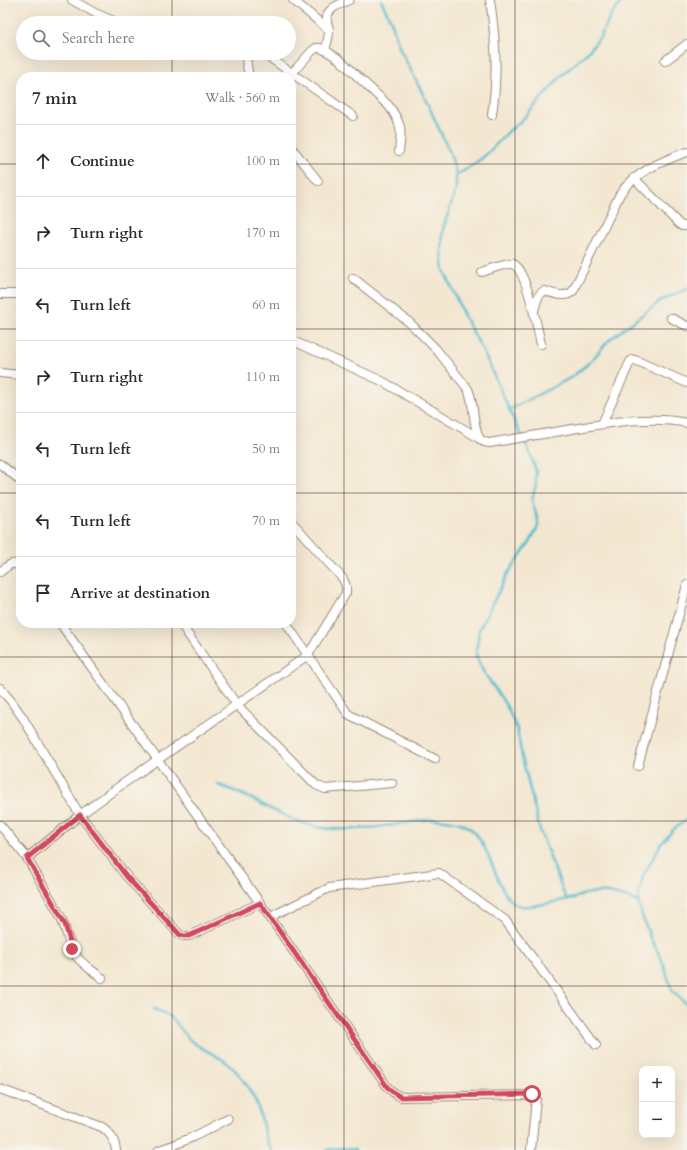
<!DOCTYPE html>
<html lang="en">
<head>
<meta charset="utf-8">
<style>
  body { margin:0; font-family:Cardo,serif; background:#f7f7f7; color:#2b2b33 }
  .controls { position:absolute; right:12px; bottom:12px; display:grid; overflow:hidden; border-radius:8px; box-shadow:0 4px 16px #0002 }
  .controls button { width:36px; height:36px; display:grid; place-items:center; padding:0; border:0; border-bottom:1px solid #e1e1e2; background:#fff; color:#2b2b33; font:20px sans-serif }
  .stop { position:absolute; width:12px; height:12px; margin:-9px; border:3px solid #d1495b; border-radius:50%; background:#fff }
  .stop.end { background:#d1495b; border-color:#fff; box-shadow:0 1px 4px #0008 }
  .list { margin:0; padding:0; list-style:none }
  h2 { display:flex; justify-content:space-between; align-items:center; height:52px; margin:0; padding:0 16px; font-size:17px }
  h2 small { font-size:13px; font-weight:400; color:#7c7c81 }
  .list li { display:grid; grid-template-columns:26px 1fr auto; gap:12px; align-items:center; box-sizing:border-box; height:72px; padding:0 16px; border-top:1px solid #e1e1e2 }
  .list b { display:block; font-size:15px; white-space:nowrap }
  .list em { font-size:13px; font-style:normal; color:#7c7c81 }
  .icon { flex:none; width:22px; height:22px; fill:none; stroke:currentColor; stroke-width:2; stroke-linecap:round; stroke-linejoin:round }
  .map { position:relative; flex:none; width:687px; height:1150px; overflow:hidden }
  .search { position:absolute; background:#fff; box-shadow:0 4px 16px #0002; left:16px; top:16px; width:280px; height:44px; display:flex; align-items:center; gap:10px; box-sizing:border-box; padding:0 14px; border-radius:22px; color:#7c7c81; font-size:15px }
  .panel { position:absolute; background:#fff; box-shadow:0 4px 16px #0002; left:16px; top:72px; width:280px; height:556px; border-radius:16px }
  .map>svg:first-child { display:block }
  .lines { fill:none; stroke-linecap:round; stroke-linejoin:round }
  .stream { stroke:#53bcd0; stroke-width:2.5 }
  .street-casing { stroke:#978878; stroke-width:10 }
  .street { stroke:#fff; stroke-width:8 }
  .route { stroke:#d1495b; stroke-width:5 }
  .grid { fill:none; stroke:#3b2a1e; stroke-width:1; stroke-opacity:0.55 }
</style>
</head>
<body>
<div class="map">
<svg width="687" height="1150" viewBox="0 0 687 1150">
  <rect width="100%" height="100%" fill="#f7f3e8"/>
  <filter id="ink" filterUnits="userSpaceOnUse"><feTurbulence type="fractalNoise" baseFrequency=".025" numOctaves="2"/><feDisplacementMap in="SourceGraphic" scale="8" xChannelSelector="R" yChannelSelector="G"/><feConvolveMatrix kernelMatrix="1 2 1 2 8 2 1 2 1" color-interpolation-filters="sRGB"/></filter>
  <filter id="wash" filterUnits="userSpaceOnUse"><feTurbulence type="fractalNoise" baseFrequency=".012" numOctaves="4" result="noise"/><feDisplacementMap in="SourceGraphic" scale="16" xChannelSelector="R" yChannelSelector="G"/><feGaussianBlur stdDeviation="0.9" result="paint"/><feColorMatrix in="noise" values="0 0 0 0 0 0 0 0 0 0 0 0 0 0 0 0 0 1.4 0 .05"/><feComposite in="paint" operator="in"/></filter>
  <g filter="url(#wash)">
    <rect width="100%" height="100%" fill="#f3e7d1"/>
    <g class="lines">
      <g class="stream">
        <path d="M381 0 391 21 400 49 425 98 450 153 456 173V189L445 223 443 229 442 254 444 270 465 318 483 351 517 427 529 451 536 471V485L532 499 534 508 538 520V527L530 542 508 573 479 630 476 656 483 671 502 699 508 709 517 729 522 757 540 831 566 899"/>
        <path d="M457 175 481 159 489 152 508 132 523 119 562 75 588 52 600 37 611 15 623 0"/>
        <path d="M509 410 572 377 591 361 609 340 662 300 687 289"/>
        <path d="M218 785C254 795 284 822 322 828 343 831 364 829 385 826 411 823 438 814 463 824 493 836 495 902 521 906 533 908 562 900 575 898 594 888 619 894 638 902"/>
        <path d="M687 819 673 830 661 844 643 876 638 897 639 906 646 927 651 939 662 960 671 987 673 991 687 1005"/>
        <path d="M154 1009C159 1011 164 1013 168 1015 178 1022 182 1033 191 1041 200 1048 210 1052 220 1058 236 1067 247 1084 255 1100 263 1116 262 1135 271 1150"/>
        <path d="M327 1150 341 1148 355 1150"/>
      </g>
    </g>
  </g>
  <g filter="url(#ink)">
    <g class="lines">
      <g class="street-casing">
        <g id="street">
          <path d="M72 0 95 13 118 23"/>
          <path d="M293 0 329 30"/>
          <path d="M490 0C494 27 497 56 495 84 495 94 493 105 492 115"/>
          <path d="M325 50C327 44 329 36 329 30 329 27 327 24 327 21 325 9 340 4 349 0"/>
          <path d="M245 53 248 71V77"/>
          <path d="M263 53 353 116"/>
          <path d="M665 61 687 44"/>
          <path d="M292 73 312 51 316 48H320L325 50 339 59 389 106C402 124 402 130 399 151"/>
          <path d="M291 147 318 181"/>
          <path d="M634 178 679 224 682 226H687"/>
          <path d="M482 272C488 270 507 263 512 264 526 267 538 331 541 344"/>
          <path d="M353 278 410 323 436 349 468 389C475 405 472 422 479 438"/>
          <path d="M0 294H21"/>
          <path d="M534 311C536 304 537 294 544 291 553 293 565 299 573 291L620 194C635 172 662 161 687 152"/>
          <path d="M671 318 687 326"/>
          <path d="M291 340 382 381 479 438 484 442 490 443C517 438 544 434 572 429 609 423 649 415 687 423"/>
          <path d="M0 373 21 375"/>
          <path d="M602 424 630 362 632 360H635L687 383"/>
          <path d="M0 464 21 481"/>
          <path d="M0 572C8 566 13 559 21 568"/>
          <path d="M60 623 260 903 388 1088 394 1093 401 1097 532 1095 535 1096 536 1099 531 1150"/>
          <path d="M180 623 237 705 316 785 325 789 392 783"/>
          <path d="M286 623 348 714 435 759"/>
          <path d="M0 688 11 701 23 718 80 815 127 877 180 935 184 936H189L260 903"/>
          <path d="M638 766 687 585"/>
          <path d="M0 825 27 858 60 915C66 927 68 943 74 953 80 963 93 971 102 978"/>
          <path d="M27 858 80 815 117 788 308 655 346 593V586L343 579 291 521"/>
          <path d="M270 917 329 888 439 873 505 920 596 1045"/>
          <path d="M0 1089 102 1127C111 1133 114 1139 116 1150"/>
          <path d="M159 1150C183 1143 205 1131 228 1119"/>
        </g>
      </g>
      <use href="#street" class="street"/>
    </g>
  </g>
  <g class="lines" filter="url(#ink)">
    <path class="route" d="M72 949 65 924 60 915 27 858 80 815 127 877 180 935 184 936H189L260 903 388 1088 394 1093 401 1097 532 1094"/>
  </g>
  <path class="grid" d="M172 0V23M344 0V1150M515 0V1150M172 53V77M0 164H21M291 164H687M0 329H21M291 329H687M0 493H21M291 493H687M172 623V1150M0 657H687M0 821H687M0 986H687"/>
</svg>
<div class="controls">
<button>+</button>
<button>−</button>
</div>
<div class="stop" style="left:532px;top:1094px"></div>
<div class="stop end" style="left:72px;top:949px"></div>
<div class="search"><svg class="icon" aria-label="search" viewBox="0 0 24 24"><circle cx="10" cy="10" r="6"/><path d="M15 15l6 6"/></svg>Search here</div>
<section class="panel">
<h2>7 min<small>Walk · 560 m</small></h2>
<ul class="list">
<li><svg class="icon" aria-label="ahead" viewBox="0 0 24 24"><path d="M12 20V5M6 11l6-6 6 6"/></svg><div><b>Continue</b></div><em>100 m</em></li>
<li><svg class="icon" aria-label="right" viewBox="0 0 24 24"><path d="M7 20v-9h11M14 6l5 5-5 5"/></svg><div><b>Turn right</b></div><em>170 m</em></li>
<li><svg class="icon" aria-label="left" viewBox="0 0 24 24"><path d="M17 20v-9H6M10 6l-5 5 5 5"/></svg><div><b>Turn left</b></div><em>60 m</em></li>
<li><svg class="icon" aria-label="right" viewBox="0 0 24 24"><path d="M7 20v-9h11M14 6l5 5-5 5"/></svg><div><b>Turn right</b></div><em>110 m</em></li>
<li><svg class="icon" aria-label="left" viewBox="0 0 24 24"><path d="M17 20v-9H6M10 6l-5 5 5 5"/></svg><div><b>Turn left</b></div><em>50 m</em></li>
<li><svg class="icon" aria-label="left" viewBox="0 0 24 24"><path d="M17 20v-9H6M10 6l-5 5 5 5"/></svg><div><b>Turn left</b></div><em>70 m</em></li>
<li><svg class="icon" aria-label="arrive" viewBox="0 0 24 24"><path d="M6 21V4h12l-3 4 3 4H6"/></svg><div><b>Arrive at destination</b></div></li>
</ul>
</section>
</div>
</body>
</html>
